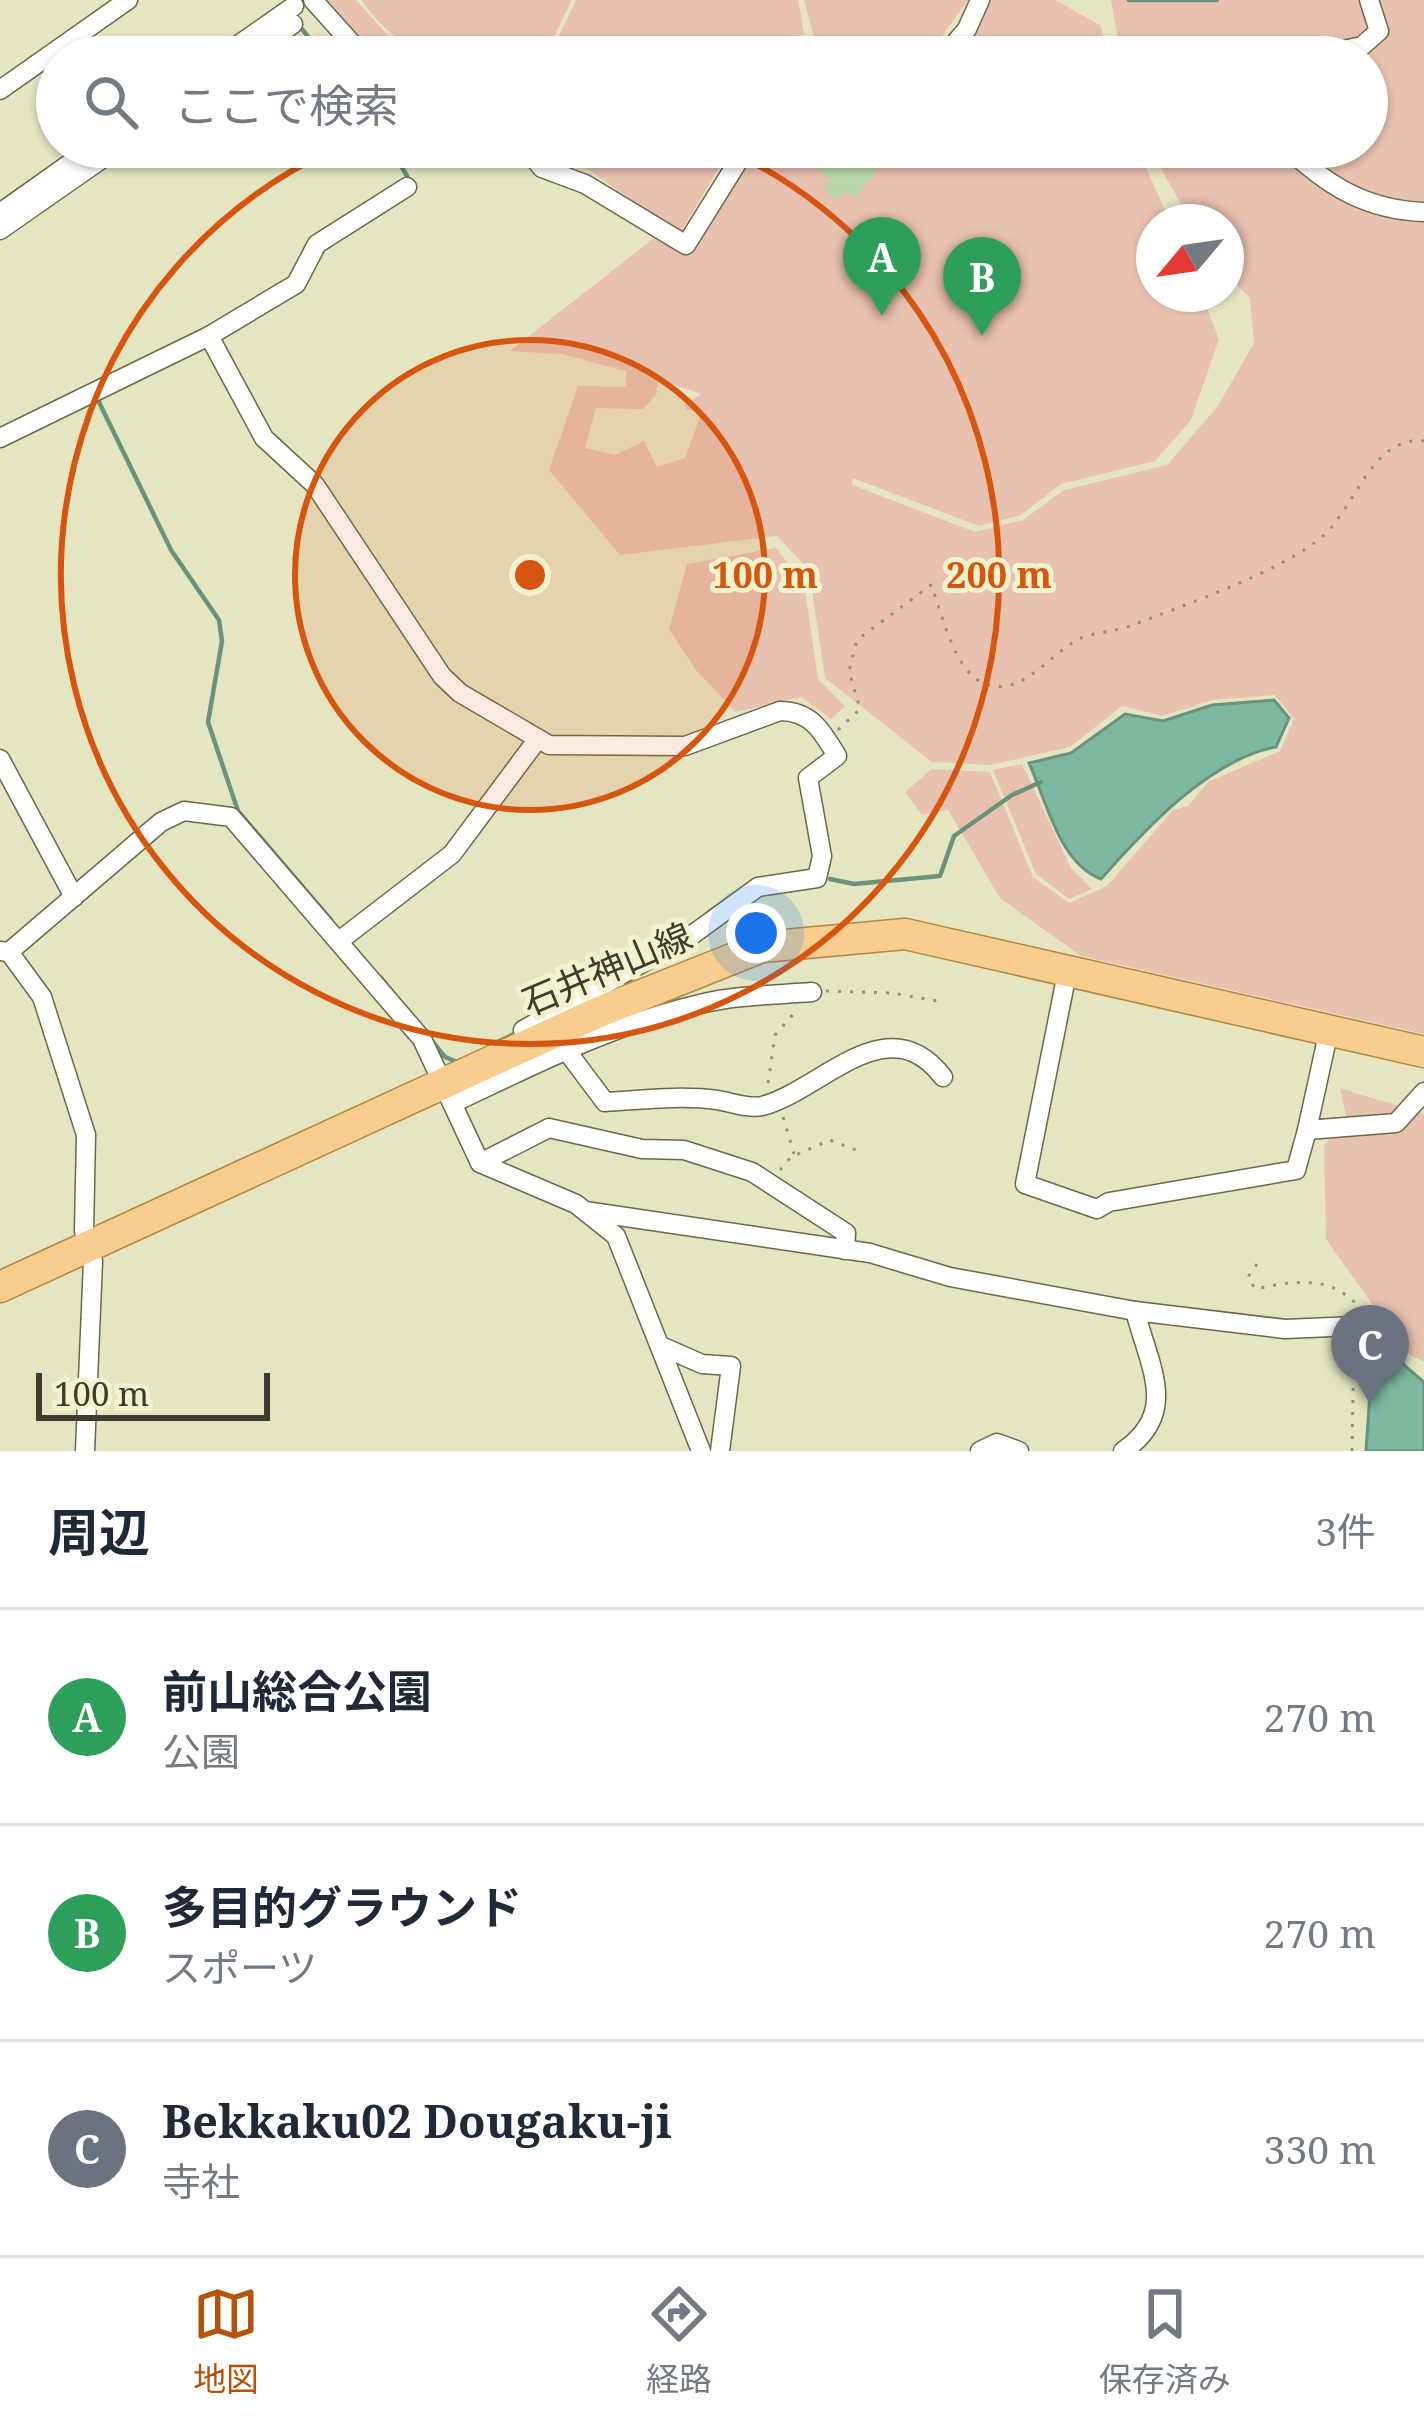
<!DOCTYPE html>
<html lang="ja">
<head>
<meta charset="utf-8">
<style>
  body { margin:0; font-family:"Noto Serif","Noto Sans JP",serif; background:#f2f2f3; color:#1f2937 }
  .compass { position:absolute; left:1136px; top:204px; width:108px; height:108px; border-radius:50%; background:#fff; box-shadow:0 3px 9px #0004; rotate:241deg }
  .scale { position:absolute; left:36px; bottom:30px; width:234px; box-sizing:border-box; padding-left:12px; border:6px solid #3d3c2e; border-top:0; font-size:33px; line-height:42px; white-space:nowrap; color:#3d3c2e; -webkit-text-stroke:9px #f3f2cf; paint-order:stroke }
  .you { position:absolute; left:756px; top:933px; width:42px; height:42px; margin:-30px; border:9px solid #fff; border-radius:50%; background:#1a73e8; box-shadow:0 0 0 18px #1a73e833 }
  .badge { display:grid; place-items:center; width:78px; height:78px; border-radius:50%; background:#b45309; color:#fff; font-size:39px; font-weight:700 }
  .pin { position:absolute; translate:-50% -99px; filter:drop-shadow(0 3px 6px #0008) }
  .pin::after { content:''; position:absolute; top:63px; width:42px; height:36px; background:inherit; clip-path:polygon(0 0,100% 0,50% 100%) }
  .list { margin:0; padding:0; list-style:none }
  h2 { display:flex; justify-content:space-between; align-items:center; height:156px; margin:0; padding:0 48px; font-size:51px }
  h2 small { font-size:39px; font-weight:400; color:#747a83 }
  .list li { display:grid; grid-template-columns:78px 1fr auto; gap:36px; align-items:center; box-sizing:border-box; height:216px; padding:0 48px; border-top:3px solid #e0e1e3 }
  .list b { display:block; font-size:45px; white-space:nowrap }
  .list p { margin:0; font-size:39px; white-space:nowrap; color:#747a83 }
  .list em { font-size:39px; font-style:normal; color:#747a83 }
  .icon { flex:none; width:66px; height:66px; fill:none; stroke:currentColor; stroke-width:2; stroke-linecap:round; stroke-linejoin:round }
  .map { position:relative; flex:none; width:1424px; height:1451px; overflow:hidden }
  .search { position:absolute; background:#fff; box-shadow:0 3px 9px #0004; left:36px; right:36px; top:36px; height:132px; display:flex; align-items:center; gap:30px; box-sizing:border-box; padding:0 42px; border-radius:66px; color:#747a83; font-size:45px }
  .sheet { height:804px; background:#fff }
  nav { display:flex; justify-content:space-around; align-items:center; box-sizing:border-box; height:168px; border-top:3px solid #e0e1e3; background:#fff; font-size:33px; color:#747a83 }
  nav a { display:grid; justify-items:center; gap:6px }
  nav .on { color:#b45309 }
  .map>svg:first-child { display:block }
  .green { fill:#e9c1b0; fill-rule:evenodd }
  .water { fill:#7db8a0; stroke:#6a937e; stroke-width:3 }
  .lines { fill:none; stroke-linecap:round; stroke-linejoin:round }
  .stream { stroke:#6a937e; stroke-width:4.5 }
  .building { fill:#b8d8ab }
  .minor-casing { stroke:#6a6849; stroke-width:21 }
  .primary-casing { stroke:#b3863d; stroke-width:33 }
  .path { stroke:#939279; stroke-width:3; stroke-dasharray:3 9; stroke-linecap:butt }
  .minor { stroke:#fff; stroke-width:18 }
  .primary { stroke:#f8ce8f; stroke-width:30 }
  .ring { fill:none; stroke:#d7560f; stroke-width:6 }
  .labels { text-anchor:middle; stroke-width:10; stroke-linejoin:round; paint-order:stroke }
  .street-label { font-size:36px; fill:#3d3c2e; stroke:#f3f2cf }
  .centre { fill:#d7560f; stroke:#f3f2cf; stroke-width:6 }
  .ring-label { font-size:36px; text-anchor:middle; font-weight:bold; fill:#d7560f; stroke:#f3f2cf; stroke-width:10; stroke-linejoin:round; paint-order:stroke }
</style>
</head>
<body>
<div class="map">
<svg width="1424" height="1451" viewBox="0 0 1424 1451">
  <rect width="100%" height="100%" fill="#e6e5c2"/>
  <g class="green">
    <path d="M324 0H356L394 42 416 57H378Z"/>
    <path d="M361 0H572L544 57C464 57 414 74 361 0Z"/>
    <path d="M576 0H798L804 34 718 57H549Z"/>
    <path d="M804 0H968L927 57H819Z"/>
    <path d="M989 0H1055L1100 25 1109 57H954Z"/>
    <path d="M1111 0H1424V1034L1081 956 1000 898 948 810 922 815 905 792 932 769 990 772 1033 877 1069 903 1107 886 1173 810 1188 806 1208 782 1280 751 1294 719 1275 695 1212 700 1162 716 1122 706 1070 747 990 765 932 762 825 678 809 570 777 536 620 555 549 470 578 386 626 387V371L562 354 510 351 654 238 687 253 757 147H1137L1170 222H1154V294H1201L1219 339 1191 420 1155 461 1061 484 1021 515 979 526 853 478 852 485 975 532 1023 520 1064 490 1167 465 1218 406 1254 343 1250 298 1226 274V222H1191L1149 147H1367V57H1121ZM658 379 701 394 685 404 686 409 701 414 685 458 657 467 644 441 615 455 585 448 596 408 643 409 656 395Z"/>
    <path d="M539 147H731L679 235 588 169 546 158Z"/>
    <path d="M776 548 804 584 818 679 845 706 831 719 801 697 736 712 696 670 669 629 687 564Z"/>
    <path d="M1022 764 1071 868 1092 889 1069 899 1036 874 993 770Z"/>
    <path d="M1340 1088 1424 1114V1362L1407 1353 1326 1239 1324 1146 1346 1115Z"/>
  </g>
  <g class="water">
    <path d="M1274 700 1289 718 1276 747C1210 759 1144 830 1101 879 1059 863 1047 802 1029 763L1071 753 1125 714 1163 721 1212 705Z"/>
    <path d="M1387 1337 1405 1366 1424 1382V1451H1366L1372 1363V1349L1363 1342Z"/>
  </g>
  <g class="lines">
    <g class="stream">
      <path d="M1129 0H1217"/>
      <path d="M298 24 324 57"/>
      <path d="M390 147 407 176"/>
      <path d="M98 400 171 550 219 620 222 641 208 722 238 811 331 920"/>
      <path d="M830 879 854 884 940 876 954 836 1012 795 1041 782"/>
      <path d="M709 912 753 882"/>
      <path d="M381 978 445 1057 457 1062"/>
      <path d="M489 1046 516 1033"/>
    </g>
  </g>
  <path class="building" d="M822 147H896L854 199 844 191 837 200 823 189 831 180 809 163Z"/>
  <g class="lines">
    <g class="minor-casing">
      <g id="minor">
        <path d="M313 0 364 57"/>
        <path d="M221 57 294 6"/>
        <path d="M247 57 293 24"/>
        <path d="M943 57 967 29 980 0"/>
        <path d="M1311 57 1362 46 1379 31 1369 0"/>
        <path d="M0 90 128 0"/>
        <path d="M525 147 542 168 585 184 686 245 747 147"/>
        <path d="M1287 147C1327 186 1367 210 1424 212"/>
        <path d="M0 213 93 147"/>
        <path d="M0 230 119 147"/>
        <path d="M209 336 264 438 315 485 442 676 460 693 549 745 685 746 780 711C811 711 822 731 837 756L808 778 822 856 817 878 758 887 692 935 523 1030 529 1044"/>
        <path d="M0 438 209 336 296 284 317 244 407 187"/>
        <path d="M0 759 74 897"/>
        <path d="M339 941 452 854 537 740"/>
        <path d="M0 951 9 952 161 822 184 811 231 817 422 1039 480 1163 576 1204 616 1236 701 1451"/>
        <path d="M9 952 42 997 86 1135 84 1231 93 1261 85 1451"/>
        <path d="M1068 968 1025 1184 1097 1209 1109 1202 1296 1170 1307 1130"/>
        <path d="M1329 1030 1307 1130 1396 1123 1424 1092"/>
        <path d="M566 1050 605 1102C641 1100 680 1095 717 1100 731 1102 748 1109 762 1106 821 1091 887 1004 943 1077"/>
        <path d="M455 1102C534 1065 614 1024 700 1004 736 995 775 995 812 992"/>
        <path d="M480 1163 549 1128 642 1149 684 1150 752 1172 846 1233 845 1250"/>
        <path d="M585 1211 870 1253 950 1277 1135 1311 1285 1329 1355 1326"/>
        <path d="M661 1346 702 1364 731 1366 720 1451"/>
        <path d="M980 1451 997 1443 1019 1451"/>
        <path d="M1123 1451C1180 1413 1149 1366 1135 1311"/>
      </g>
    </g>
    <g class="primary-casing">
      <path id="primary" d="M0 1287 599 1012 762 947 905 934 1424 1052"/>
    </g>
    <g class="path">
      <path d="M838 730 860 709 849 671 857 640 931 585C942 613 953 667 981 682 1019 701 1049 655 1077 640 1092 632 1114 632 1130 626 1182 606 1283 571 1323 536 1356 506 1373 435 1424 441"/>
      <path d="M826 991 892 993 937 1001"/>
      <path d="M768 1083 775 1035 796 1011"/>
      <path d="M783 1117 794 1154"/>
      <path d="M780 1170 791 1157 830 1140 861 1152"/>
      <path d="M1257 1264 1248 1277 1255 1289C1292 1282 1325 1274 1354 1302V1311"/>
      <path d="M1352 1451 1354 1345"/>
    </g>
    <use href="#minor" class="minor"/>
    <use href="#primary" class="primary"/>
  </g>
  <circle cx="530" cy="575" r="235" fill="#d7560f" fill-opacity=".12"/>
  <g class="ring">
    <circle cx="530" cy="575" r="235"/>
    <path d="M724 148A469 469 0 1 1 336 148"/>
  </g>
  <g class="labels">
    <g class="street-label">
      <text transform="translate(607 969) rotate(-23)" y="13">石井神山線</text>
    </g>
  </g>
  <circle cx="530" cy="575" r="18" class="centre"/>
  <g class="ring-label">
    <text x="765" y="588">100 m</text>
    <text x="999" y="588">200 m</text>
  </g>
</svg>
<svg class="compass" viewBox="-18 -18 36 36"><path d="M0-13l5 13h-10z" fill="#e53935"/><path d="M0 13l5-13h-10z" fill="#747a83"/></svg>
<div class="scale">100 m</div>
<div class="you"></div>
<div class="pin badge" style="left:882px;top:316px;background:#2e9e5b">A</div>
<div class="pin badge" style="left:982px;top:336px;background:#2e9e5b">B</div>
<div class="pin badge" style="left:1370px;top:1404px;background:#6b7280">C</div>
<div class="search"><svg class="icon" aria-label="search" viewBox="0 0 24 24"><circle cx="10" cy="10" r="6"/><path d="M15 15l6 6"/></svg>ここで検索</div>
</div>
<section class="sheet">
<h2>周辺<small>3件</small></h2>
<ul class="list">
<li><span class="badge" style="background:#2e9e5b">A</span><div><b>前山総合公園</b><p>公園</p></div><em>270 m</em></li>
<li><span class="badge" style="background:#2e9e5b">B</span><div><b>多目的グラウンド</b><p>スポーツ</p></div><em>270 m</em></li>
<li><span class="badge" style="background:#6b7280">C</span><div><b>Bekkaku02 Dougaku-ji</b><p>寺社</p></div><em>330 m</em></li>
</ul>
</section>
<nav>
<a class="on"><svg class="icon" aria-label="map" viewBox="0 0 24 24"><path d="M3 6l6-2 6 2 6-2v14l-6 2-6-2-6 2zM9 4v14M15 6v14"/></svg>地図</a>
<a><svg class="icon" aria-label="directions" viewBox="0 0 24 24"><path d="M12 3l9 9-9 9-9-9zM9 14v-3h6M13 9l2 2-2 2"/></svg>経路</a>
<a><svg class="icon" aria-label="saved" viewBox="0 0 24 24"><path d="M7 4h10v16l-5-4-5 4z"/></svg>保存済み</a>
</nav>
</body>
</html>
